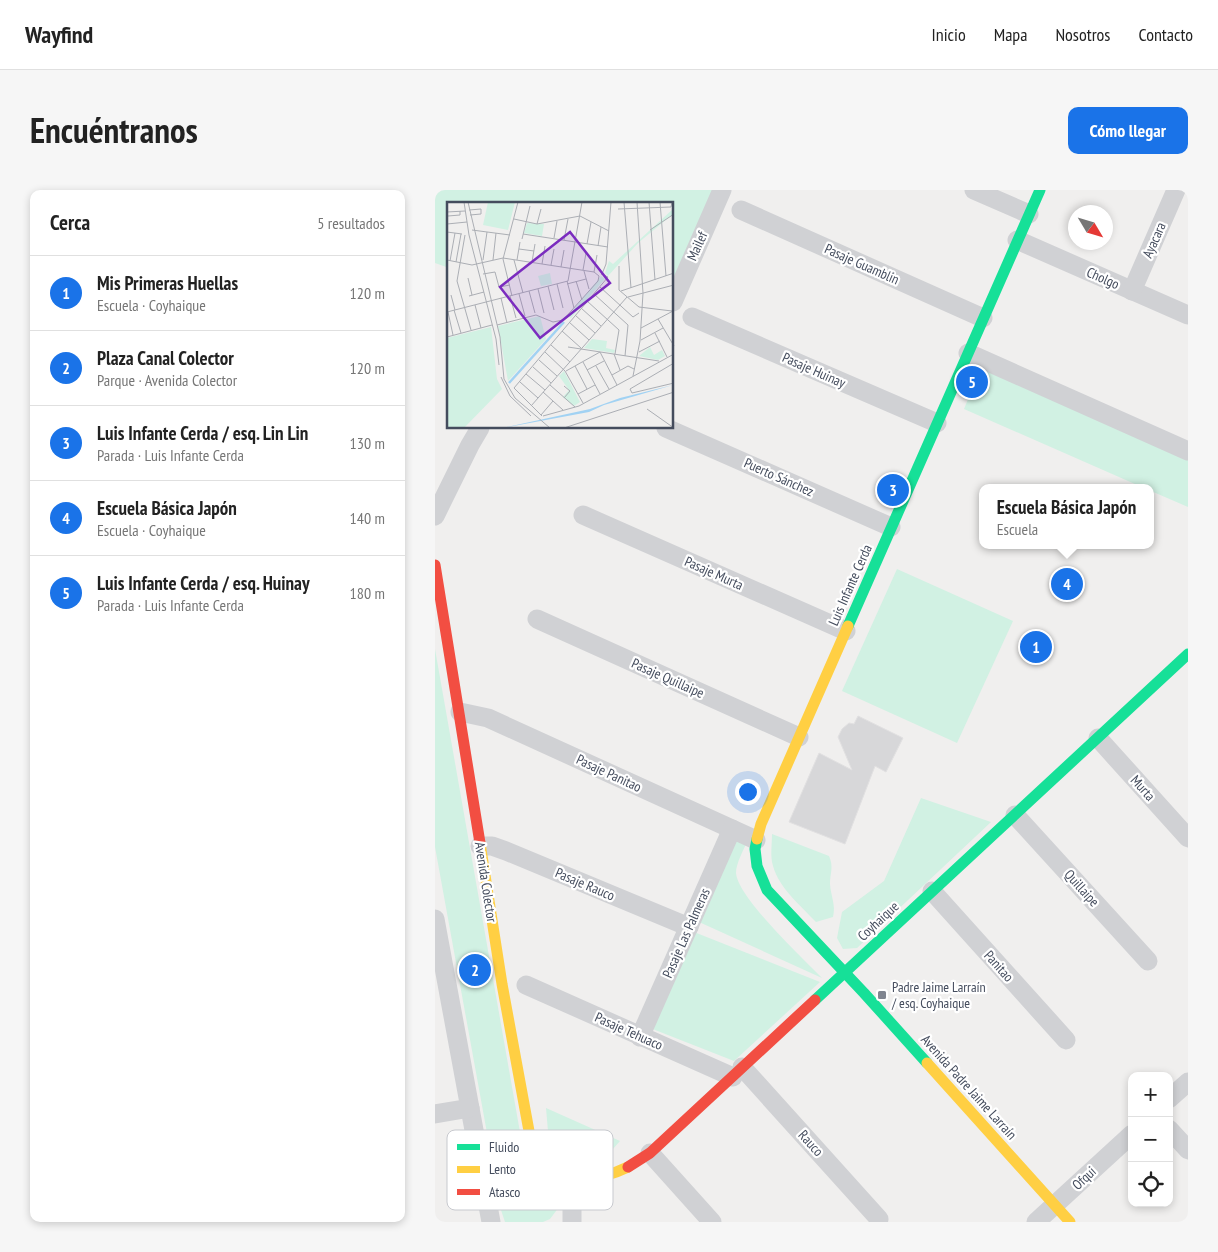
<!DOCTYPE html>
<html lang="es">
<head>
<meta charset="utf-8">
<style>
  body { margin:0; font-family:"PT Sans Narrow",sans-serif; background:#f6f6f6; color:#222 }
  .controls { position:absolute; right:15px; bottom:15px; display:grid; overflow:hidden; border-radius:10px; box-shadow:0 2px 8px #0003 }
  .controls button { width:45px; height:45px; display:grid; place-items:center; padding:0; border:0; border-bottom:1px solid #e0e0e0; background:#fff; color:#222; font:25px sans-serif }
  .compass { position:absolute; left:633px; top:15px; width:45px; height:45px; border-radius:50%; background:#fff; box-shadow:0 2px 8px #0003; rotate:128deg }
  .you { position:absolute; left:312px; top:601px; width:18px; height:18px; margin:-12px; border:4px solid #fff; border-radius:50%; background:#1a73e8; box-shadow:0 0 0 8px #1a73e833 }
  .badge { display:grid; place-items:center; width:32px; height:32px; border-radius:50%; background:#1a73e8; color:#fff; font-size:16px; font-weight:700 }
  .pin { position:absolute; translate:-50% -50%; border:2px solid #fff; box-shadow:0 1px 5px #0006 }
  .popup { position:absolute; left:544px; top:294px; width:175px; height:65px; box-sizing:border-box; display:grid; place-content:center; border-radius:10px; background:#fff; filter:drop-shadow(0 1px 4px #0005); font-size:16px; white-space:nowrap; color:#767676 }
  .popup b { font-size:19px; color:#222 }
  .popup::after { content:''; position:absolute; left:50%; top:100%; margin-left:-10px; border:10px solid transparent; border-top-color:#fff }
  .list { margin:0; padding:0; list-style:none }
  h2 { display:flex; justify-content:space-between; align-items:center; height:65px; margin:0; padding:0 20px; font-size:21px }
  h2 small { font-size:16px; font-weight:400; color:#767676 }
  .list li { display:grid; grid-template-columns:32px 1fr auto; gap:15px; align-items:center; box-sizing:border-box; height:75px; padding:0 20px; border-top:1px solid #e0e0e0 }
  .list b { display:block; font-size:19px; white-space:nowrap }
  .list p { margin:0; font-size:16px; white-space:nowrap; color:#767676 }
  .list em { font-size:16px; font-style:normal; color:#767676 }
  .icon { flex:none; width:28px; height:28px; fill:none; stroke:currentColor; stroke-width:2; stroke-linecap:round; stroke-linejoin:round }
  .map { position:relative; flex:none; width:753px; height:1032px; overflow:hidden; border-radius:10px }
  header { display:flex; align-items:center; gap:30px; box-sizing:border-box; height:70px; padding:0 25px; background:#fff; border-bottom:1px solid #e0e0e0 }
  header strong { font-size:24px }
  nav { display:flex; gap:28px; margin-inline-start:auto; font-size:18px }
  .intro { display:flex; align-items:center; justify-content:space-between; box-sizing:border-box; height:120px; padding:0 30px }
  h1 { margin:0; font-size:35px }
  .button { padding:12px 22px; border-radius:10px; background:#1a73e8; color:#fff; font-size:18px; font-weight:700 }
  main { display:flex; gap:30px; padding:0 30px }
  aside { flex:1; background:#fff; border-radius:10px; box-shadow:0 2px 8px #0003 }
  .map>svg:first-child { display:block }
  .green { fill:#d1f1e3 }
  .building { fill:#d7d7d9; stroke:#e1e0e1 }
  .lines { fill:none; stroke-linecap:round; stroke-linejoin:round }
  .street { stroke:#d0d1d4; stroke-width:19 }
  .fast { stroke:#16e098; stroke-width:11 }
  .slow { stroke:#ffcf43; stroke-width:11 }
  .jam { stroke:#f24e42; stroke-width:11 }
  .poi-dot { fill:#808590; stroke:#fff; stroke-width:2 }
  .labels { text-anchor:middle; stroke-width:4.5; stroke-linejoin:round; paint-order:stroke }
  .street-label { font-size:14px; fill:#444c5d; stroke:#fff }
  .poi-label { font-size:14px; fill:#444c5d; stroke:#fff; text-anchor:start }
  .inset-river { fill:none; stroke:#a1d2f3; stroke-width:2.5 }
  .inset-road { fill:none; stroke:#abaeb4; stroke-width:1 }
  .view { fill:#7b2cbf; fill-opacity:0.15; stroke:#7b2cbf; stroke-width:2.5 }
  .inset-edge { fill:none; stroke:#444c5d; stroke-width:2.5 }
  .key { fill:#fff; stroke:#c7c9ce; stroke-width:1 }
  .key-label { font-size:14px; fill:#444c5d }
</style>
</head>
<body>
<header>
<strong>Wayfind</strong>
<nav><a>Inicio</a><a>Mapa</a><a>Nosotros</a><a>Contacto</a></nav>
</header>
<div class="intro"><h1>Encuéntranos</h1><a class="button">Cómo llegar</a></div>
<main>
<aside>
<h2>Cerca<small>5 resultados</small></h2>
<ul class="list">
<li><span class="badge">1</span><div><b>Mis Primeras Huellas</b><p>Escuela · Coyhaique</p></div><em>120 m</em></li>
<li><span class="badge">2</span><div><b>Plaza Canal Colector</b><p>Parque · Avenida Colector</p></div><em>120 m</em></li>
<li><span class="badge">3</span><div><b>Luis Infante Cerda / esq. Lin Lin</b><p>Parada · Luis Infante Cerda</p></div><em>130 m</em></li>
<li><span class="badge">4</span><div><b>Escuela Básica Japón</b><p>Escuela · Coyhaique</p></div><em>140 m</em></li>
<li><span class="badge">5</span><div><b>Luis Infante Cerda / esq. Huinay</b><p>Parada · Luis Infante Cerda</p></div><em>180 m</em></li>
</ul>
</aside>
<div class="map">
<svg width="753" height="1032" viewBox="0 0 753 1032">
  <rect width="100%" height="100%" fill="#f0efee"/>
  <g class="green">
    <path d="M0 0H278L238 92V14H14V78L0 73Z"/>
    <path d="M548 172 753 263V317L716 301V298H709L529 219Z"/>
    <path d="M462 379 578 431 522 553 407 501Z"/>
    <path d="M0 459 89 965C98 980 107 992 123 999L124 1017 115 1029 108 1032H70L66 1020 0 657Z"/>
    <path d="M486 608 556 632 422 758 408 759 402 748 407 722 449 691Z"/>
    <path d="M337 644 394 666C399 677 395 683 395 694 396 707 401 715 398 727L381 732C366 716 344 698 338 676 335 666 337 655 337 644Z"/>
    <path d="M299 645 313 650C309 659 301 673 301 683 303 708 367 767 387 788L264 732Z"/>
    <path d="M259 742 385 792 299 871 215 838Z"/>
    <path d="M111 918 185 951 169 969 148 978 127 969 114 953Z"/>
  </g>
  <path class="building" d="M423 526 468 548 451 582 440 576 410 654 354 632 384 563 417 580 403 547 407 539 414 533 419 534Z"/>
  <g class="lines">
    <g class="street">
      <path d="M539 0 594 24"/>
      <path d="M306 20 548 128"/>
      <path d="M582 50 753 125"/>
      <path d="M697 101 741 0"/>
      <path d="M238 112 287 0"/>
      <path d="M257 127 502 233"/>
      <path d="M533 163 753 261"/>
      <path d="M231 238 456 337"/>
      <path d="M148 325 411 441"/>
      <path d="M0 326 35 255 45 238"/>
      <path d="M102 429 364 547"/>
      <path d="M25 522 53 528 321 650"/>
      <path d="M663 548 753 648"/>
      <path d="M580 625 713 771"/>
      <path d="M45 656H57L71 661 254 737"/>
      <path d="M497 701 631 850"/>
      <path d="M0 729 56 1032"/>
      <path d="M91 795 298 887"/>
      <path d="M205 847 297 639"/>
      <path d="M307 877 444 1029"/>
      <path d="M734 909 753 892"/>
      <path d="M0 924 35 918"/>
      <path d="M734 939 753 960"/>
      <path d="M215 963 277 1032"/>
      <path d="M137 1032V989"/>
      <path d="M601 1032 697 944"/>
    </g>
    <g class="fast">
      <path d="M413 436 605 0"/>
      <path d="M322 649 320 659 322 676 332 700 429 803 492 873"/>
      <path d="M380 810 753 464"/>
    </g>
    <g class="slow">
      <path d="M322 649 326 634 413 436"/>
      <path d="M45 653 67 794 94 941C97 948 98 957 102 963 122 997 162 992 193 977"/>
      <path d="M492 873 635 1032"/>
    </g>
    <g class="jam">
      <path d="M0 375 45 653"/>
      <path d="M193 977 215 963 380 810"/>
    </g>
  </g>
  <rect class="poi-dot" x="442" y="800" width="10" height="10" rx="2.5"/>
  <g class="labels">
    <g class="street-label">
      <text transform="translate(719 50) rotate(-66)" y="5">Ayacara</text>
      <text transform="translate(262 56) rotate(-66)" y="5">Mailef</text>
      <text transform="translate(427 74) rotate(24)" y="5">Pasaje Guamblin</text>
      <text transform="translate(668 88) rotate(24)" y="5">Cholgo</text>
      <text transform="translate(379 180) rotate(24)" y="5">Pasaje Huinay</text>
      <text transform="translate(344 287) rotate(24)" y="5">Puerto Sánchez</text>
      <text transform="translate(279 383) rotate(24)" y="5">Pasaje Murta</text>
      <text transform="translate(415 395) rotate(-66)" y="5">Luis Infante Cerda</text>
      <text transform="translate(233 488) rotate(24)" y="5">Pasaje Quillaipe</text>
      <text transform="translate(174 583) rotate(25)" y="5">Pasaje Panitao</text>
      <text transform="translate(708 598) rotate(48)" y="5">Murta</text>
      <text transform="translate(51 692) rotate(81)" y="5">Avenida Colector</text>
      <text transform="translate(150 694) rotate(23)" y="5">Pasaje Rauco</text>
      <text transform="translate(647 698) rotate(48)" y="5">Quillaipe</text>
      <text transform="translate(443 731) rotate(-43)" y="5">Coyhaique</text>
      <text transform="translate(251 743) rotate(-66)" y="5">Pasaje Las Palmeras</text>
      <text transform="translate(564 776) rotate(48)" y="5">Panitao</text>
      <text transform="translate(194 841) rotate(24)" y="5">Pasaje Tehuaco</text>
      <text transform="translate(534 897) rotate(48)" y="5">Avenida Padre Jaime Larraín</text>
      <text transform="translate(376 953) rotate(48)" y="5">Rauco</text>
      <text transform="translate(649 988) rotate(-43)" y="5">Ofqui</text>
    </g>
    <g class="poi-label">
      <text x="457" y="802">Padre Jaime Larraín<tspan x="457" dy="16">/ esq. Coyhaique</tspan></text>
    </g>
  </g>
  <g transform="translate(12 12)">
    <rect width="226" height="226" fill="#f0efee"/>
    <path d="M41 0H68L61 28 36 23ZM226 7V12L191 41 161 74 158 71 162 59 166 62ZM80 21 97 22 95 34 77 31ZM103 71 105 82 94 84 91 74ZM154 74 158 77 124 116 121 114ZM93 114 99 137 61 179 51 124ZM44 125 50 177 55 187 17 226H0V136ZM145 137 160 139 159 146 168 148 167 151 137 146ZM203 145 207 153 215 148 218 154 211 158 192 154ZM117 169 133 200 127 204 116 195 122 188 112 174Z" fill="#d1f1e3"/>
    <path d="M226 183 157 203 142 210 55 226 143 207 173 196Z" fill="#a1d2f3"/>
    <path class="inset-river" d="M62 181 117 120"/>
    <path class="inset-road" d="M17 0 22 33 49 137 52 163M21 0 53 135 57 177 68 196 103 226M177 0 184 86M202 0 208 78M213 0 219 74M171 7 224 5 225 0M22 8 34 7V12L23 13M0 10 18 9M1 14 13 13V9M67 17 90 22 133 14 162 29M0 22 20 20M90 22 94 7M25 28 63 33M203 28 227 12M0 30 15 32M76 32 161 45M18 33 10 79 24 128M107 36 110 19M75 37 83 4M117 38 121 17M140 42 144 20M151 44 154 25M72 47 87 49M0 58 25 63 56 56 147 70 152 74M36 58 40 30M46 58 49 31M67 58 76 91M70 58 73 40M3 59 8 31M9 60 14 32M85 60 88 42M95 62 98 44M104 63 107 47M172 64V88L192 105 225 109M114 65 117 48M136 68 139 51M137 69 142 87M147 70 150 53M36 72 48 70 52 85 63 83M155 72 159 62 164 0M21 76 25 93M120 79 127 106M129 79 135 98M110 82 116 106M120 82 139 77M101 84 107 108M153 85 186 115 192 111M91 87 97 111M82 89 88 111M174 89 227 71M72 92 78 114M147 92 181 123 178 154M4 93 8 108M22 94 37 90M63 94 69 116M65 94 56 57 71 0M181 95 227 83M54 96 60 121M140 99 172 128 168 152M28 103 34 126M134 106 154 124M7 108 14 131M0 110 121 79 135 0M1 110 6 133M128 113 148 131M211 117 227 144M122 120 142 138M50 123 89 113 106 120 116 118 151 79 152 74M194 126 226 109M115 129 134 146M208 131 220 155M0 135 45 123M194 138 216 126M104 143 123 160M121 145 212 159M98 150 118 169 136 201M192 150 213 139M167 152 173 168M92 158 110 174M136 160 153 192M227 161 183 187 185 191 227 181M128 164 140 187M149 164 162 187M86 165 104 181M140 168 157 159M119 169 153 150 170 183M79 172 98 188M165 173 181 164 187 167M186 174 193 139 196 91 190 0M54 175 63 194 84 214M73 180 91 196M103 183 128 205M96 190 116 208M131 192 148 183M117 196 123 189 117 184M84 204 180 95M200 207 227 226M94 213 106 199M95 214 67 186 161 75 154 72M96 214 132 204 227 152M117 226 227 190"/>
    <path class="view" d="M123 30 163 81 93 136 53 85Z"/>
    <rect width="226" height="226" class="inset-edge"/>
  </g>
  <rect x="12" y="940" width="166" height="80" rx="8" class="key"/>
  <rect x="22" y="954" width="23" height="6" fill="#16e098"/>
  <rect x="22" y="976" width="23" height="7" fill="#ffcf43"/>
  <rect x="22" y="999" width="23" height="6" fill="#f24e42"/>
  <g class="key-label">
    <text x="54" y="962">Fluido</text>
    <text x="54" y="984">Lento</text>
    <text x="54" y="1007">Atasco</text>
  </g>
</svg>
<div class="controls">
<button>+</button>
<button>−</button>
<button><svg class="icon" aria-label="locate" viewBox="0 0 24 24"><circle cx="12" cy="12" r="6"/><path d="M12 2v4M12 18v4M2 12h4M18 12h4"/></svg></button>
</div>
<svg class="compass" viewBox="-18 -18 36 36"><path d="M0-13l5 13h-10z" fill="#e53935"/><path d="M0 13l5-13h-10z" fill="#767676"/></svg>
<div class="you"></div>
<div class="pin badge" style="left:601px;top:457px">1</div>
<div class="pin badge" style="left:40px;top:780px">2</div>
<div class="pin badge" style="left:458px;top:300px">3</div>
<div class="pin badge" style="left:632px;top:394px">4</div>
<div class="popup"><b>Escuela Básica Japón</b>Escuela</div>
<div class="pin badge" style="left:537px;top:192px">5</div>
</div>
</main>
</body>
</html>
